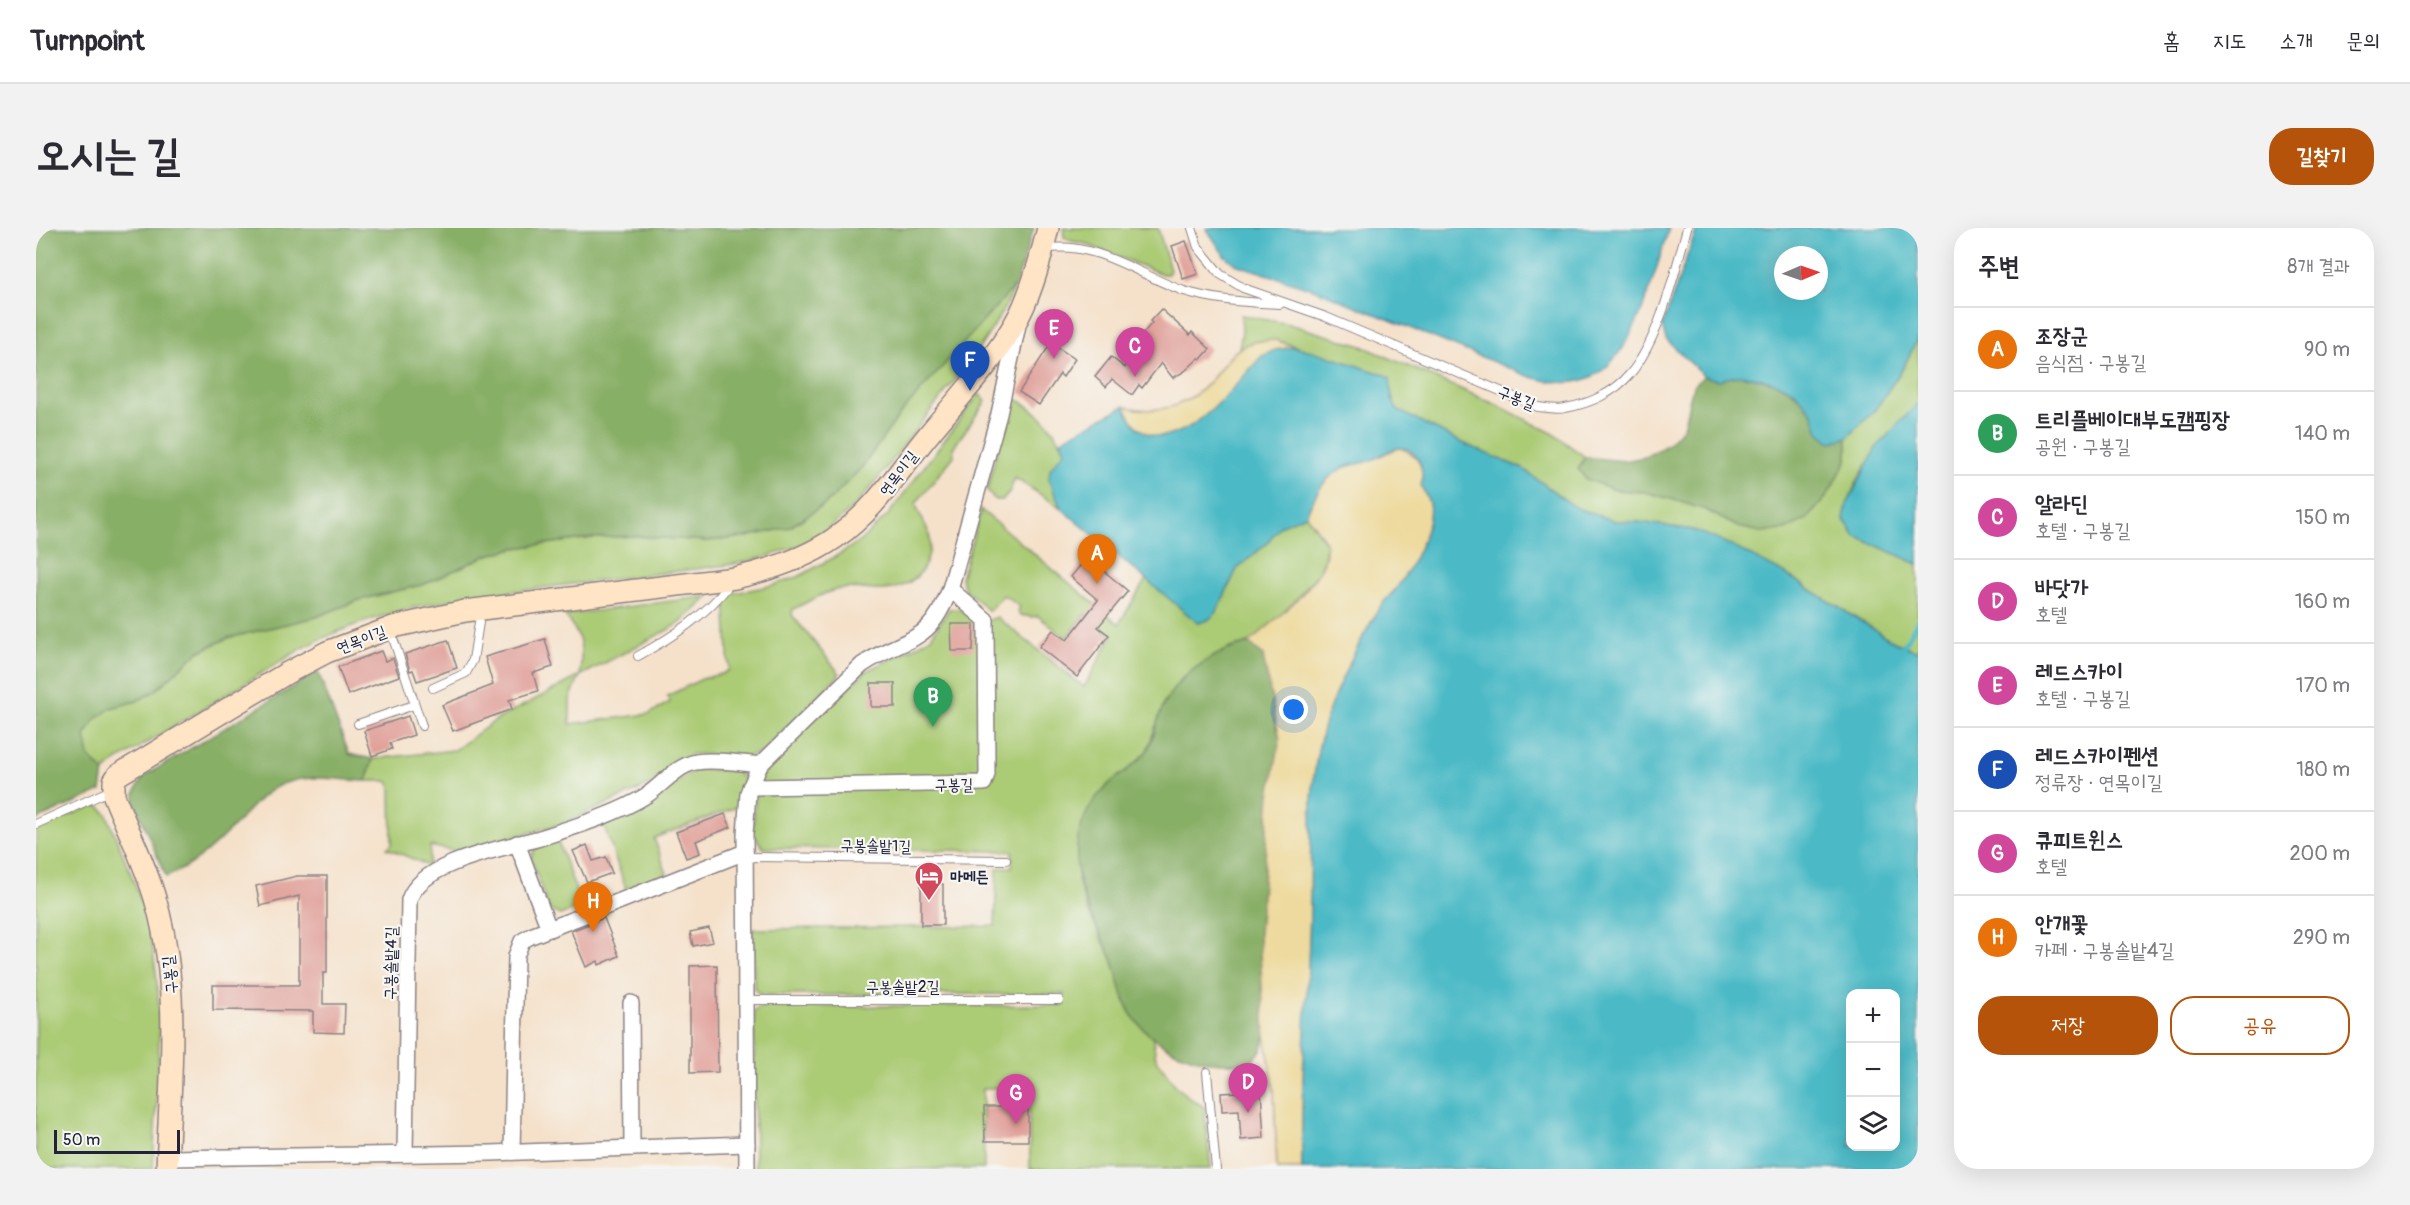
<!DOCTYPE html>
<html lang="ko">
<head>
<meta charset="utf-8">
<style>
  body { margin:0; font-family:Pangolin,"Poor Story",sans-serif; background:#f2f2f3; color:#2b2b33 }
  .controls { position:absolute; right:18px; bottom:18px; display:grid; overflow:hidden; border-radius:12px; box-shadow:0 6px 24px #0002 }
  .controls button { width:54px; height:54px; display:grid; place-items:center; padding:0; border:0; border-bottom:2px solid #e1e1e2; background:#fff; color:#2b2b33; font:30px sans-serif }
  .compass { position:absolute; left:1738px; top:18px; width:54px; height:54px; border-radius:50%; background:#fff; box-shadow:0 6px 24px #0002; rotate:88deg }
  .scale { position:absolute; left:18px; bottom:15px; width:126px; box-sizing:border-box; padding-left:6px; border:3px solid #22223b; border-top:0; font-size:16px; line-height:21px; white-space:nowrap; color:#22223b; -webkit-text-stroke:4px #f6f6f2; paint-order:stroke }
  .you { position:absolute; left:1258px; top:482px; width:21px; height:21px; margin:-15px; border:4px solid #fff; border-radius:50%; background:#1a73e8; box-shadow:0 0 0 9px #1a73e833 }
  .badge { display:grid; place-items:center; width:39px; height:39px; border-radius:50%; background:#b45309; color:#fff; font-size:20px; font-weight:700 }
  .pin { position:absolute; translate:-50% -50px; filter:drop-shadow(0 2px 3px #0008) }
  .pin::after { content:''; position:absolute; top:32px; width:21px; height:18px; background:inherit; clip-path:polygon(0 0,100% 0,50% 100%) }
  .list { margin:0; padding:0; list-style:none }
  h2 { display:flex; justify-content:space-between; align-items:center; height:78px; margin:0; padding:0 24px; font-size:26px }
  h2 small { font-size:20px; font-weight:400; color:#7c7c81 }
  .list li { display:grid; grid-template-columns:39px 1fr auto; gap:18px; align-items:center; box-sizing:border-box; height:84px; padding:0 24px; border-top:2px solid #e1e1e2 }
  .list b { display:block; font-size:22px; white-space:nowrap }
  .list p { margin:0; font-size:20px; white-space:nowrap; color:#7c7c81 }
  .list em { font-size:20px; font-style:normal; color:#7c7c81 }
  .actions { display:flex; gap:12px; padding:18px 24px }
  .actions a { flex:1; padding:14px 0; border:2px solid #b45309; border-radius:24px; text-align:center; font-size:21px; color:#b45309 }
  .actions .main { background:#b45309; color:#fff }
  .icon { flex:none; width:33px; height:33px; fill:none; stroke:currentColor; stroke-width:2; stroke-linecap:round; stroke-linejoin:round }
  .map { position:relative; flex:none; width:1882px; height:941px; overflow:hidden; border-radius:24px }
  header { display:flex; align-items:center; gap:36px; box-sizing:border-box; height:84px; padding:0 30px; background:#fff; border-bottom:2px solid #e1e1e2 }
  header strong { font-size:28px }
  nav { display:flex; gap:33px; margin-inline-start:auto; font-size:21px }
  .intro { display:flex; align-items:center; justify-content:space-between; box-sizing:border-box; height:144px; padding:0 36px }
  h1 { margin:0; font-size:42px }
  .button { padding:15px 27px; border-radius:24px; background:#b45309; color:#fff; font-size:21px; font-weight:700 }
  main { display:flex; gap:36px; padding:0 36px }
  aside { flex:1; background:#fff; border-radius:24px; box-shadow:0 6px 24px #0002 }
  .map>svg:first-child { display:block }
  .green { fill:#abcb74; stroke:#667658; stroke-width:1.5 }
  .forest { fill:#88af66; stroke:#556850; stroke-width:1.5 }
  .sand { fill:#eeda9e; stroke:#887e6c; stroke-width:1.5 }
  .water { fill:#4cbac6; stroke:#376e80; stroke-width:1.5; fill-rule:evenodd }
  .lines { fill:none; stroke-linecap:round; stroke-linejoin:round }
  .stream { stroke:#4cbac6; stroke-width:5 }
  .building { fill:#e09f98 }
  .lane-casing { stroke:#8c8282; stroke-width:10 }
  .street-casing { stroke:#8c8282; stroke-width:18 }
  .secondary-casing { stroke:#8c8282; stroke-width:24 }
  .lane { stroke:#fff; stroke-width:8 }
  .street { stroke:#fff; stroke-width:15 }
  .secondary { stroke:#ffe4c6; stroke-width:21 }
  .labels { text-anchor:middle; stroke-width:4.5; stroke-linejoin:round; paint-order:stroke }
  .street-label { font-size:16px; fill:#22223b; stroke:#f6f6f2 }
  .poi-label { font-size:16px; font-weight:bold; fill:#22223b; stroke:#f6f6f2; text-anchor:start }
</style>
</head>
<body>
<header>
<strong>Turnpoint</strong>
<nav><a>홈</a><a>지도</a><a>소개</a><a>문의</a></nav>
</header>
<div class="intro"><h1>오시는 길</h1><a class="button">길찾기</a></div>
<main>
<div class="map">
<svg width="1882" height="941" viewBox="0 0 1882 941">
  <rect width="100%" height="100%" fill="#f6f6f2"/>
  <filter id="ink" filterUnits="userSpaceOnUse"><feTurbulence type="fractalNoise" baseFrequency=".0167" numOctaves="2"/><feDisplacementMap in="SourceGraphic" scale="12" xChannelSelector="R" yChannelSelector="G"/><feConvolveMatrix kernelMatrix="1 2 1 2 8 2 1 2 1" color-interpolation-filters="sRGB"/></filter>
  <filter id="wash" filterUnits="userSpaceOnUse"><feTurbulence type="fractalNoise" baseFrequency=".008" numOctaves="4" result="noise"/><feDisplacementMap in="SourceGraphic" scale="24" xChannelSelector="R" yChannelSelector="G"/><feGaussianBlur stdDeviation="1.35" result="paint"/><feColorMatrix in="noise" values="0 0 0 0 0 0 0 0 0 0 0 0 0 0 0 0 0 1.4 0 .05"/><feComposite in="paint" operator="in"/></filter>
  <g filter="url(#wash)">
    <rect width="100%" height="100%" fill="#f5e1ca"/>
    <g class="green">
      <path d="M1027 0H1122L1134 42 1132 46H1126L1047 15 1035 13 1028 9Z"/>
      <path d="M980 56C957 110 917 153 882 199 852 236 827 277 787 304 759 323 725 331 692 337L439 368C378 377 319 392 265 421L79 534 68 544 53 529 49 508 59 491 75 480 101 473 119 463 162 424 192 410 280 389 323 372 389 356 449 328 478 320 556 310 598 308 671 313 710 309 754 299 792 274 826 239 864 186Z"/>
      <path d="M1205 87 1253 96 1326 118 1461 177 1516 205 1549 229 1542 241 1579 262 1609 264 1635 271 1670 282 1702 299 1749 302 1771 291 1791 268 1811 232V210L1839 182 1867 140 1882 110V177C1850 210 1817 244 1808 291L1819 308 1882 336V423L1858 414 1748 345 1657 302 1603 294 1579 293 1540 280 1487 241 1433 218 1361 182C1355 170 1356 158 1349 147L1240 112 1220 113 1203 120 1206 104Z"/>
      <path d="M943 166 950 173 917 220 918 228 880 275C882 289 894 298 894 313 894 343 875 361 845 362 832 363 817 358 804 361 788 363 771 375 757 381L756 387 804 446 728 523 714 528 656 526 611 558 528 595 423 624 394 618 393 638 351 620 356 616 355 558 351 553H330L337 531 419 522 460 492 544 448C547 419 547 411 529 387L674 368 643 396 544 448 534 471V496L613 486 634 474 631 468 668 450 686 446 693 442 689 367 738 357 762 349 802 327 823 314 852 287Z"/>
      <path d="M974 168C1000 180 1018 197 1029 223L1014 241 1017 262 1025 280 979 250 973 265 967 272H959L951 263Z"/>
      <path d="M945 282 1083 396 1110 351 1162 395 1180 385 1201 341 1230 316 1245 297 1270 287 1290 316 1288 332 1282 345 1255 378 1213 415 1194 420 1145 451 1128 475 1111 523 1094 541 1072 557 1042 652 1051 681 1076 731 1095 785 1117 811 1120 831 1140 858 1155 871 1168 879 1175 941H994L993 859 947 860 948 941H719L718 784 723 779 1028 777V766L728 767 722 765 718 760 717 701 959 698 961 640 976 639V623L727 620 717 605 719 574 721 560 726 546 736 532 830 443 879 419 895 409 913 381H923L943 396 961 389 1048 459 1076 408 1050 386 1030 410 1002 388 996 389 984 387 982 383 984 379 967 367 953 383 929 361 925 350Z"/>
      <path d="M660 541 700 543 708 552 706 577 618 610 631 646 590 661 567 595 609 577Z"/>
      <path d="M57 578H64L71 587C86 625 104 663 113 703 131 781 120 862 117 941H0V601Z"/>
      <path d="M521 611 546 679 524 687 513 682 495 630 499 619Z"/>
    </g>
    <g class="forest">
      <path d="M0 0H998L980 56 968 70 864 186 826 239 792 274 754 299 710 309 671 313 598 308 556 310 478 320 449 328 389 356 323 372 280 389 192 410 162 424 119 463 101 473 75 480 60 491 49 508 53 529 68 544 65 563 0 592Z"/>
      <path d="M1704 147C1733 152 1758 156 1776 184 1785 198 1778 200 1795 214L1811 210V232L1791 268 1771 291 1749 302 1724 304 1702 299 1670 282 1635 271 1609 264 1579 262 1550 251 1542 241 1549 229 1588 233 1609 229 1631 217 1647 200 1657 158 1668 148 1682 152Z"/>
      <path d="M1213 415 1227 428 1234 456 1237 486 1244 511 1234 567 1223 706 1229 807 1226 822 1215 834C1170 840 1122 825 1095 786 1084 769 1083 745 1074 726 1056 689 1035 654 1042 611 1046 590 1057 570 1073 556 1085 545 1100 538 1110 524 1118 512 1120 494 1126 481 1140 447 1178 423 1213 415Z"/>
      <path d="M282 444 313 526 337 531 330 553C306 552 279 547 256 553 230 559 217 578 199 597 178 618 158 638 130 649L99 575V565L107 549Z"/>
    </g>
    <g class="sand">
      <path d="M1240 112 1258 119 1239 122 1226 128C1201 154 1146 232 1104 201 1097 197 1092 185 1088 178 1122 188 1153 178 1176 151 1185 141 1193 127 1204 120 1215 113 1227 113 1240 112Z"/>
      <path d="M1364 220C1382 226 1390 240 1385 259 1387 263 1392 269 1393 275 1398 297 1375 340 1362 358 1357 366 1349 371 1344 379 1325 411 1305 449 1292 485 1270 547 1276 617 1274 683 1272 769 1264 855 1266 941H1241L1238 862 1229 807 1223 706 1234 567 1244 511 1227 428 1213 415C1234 395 1300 347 1289 314 1285 304 1276 295 1270 287 1278 267 1291 246 1311 237 1317 234 1326 235 1334 233 1344 229 1352 223 1364 220Z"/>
    </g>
    <g class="water">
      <path d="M1170 0H1633C1619 43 1598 133 1553 150 1534 158 1514 154 1495 149L1280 62 1199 36 1188 27Z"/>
      <path d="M1661 0H1882V110L1867 140 1839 182 1811 210 1795 214 1783 204 1777 185 1757 162 1732 152 1704 147 1682 152 1668 148 1630 111 1626 99ZM1747 27H1783V63H1747Z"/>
      <path d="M1258 119 1277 123 1349 147 1354 150 1356 171 1361 182 1433 218 1487 241 1540 280 1579 293 1603 294 1657 302 1690 315 1748 345 1858 414 1882 423V941H1266C1264 855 1272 769 1274 683 1276 617 1270 547 1292 485 1305 449 1325 411 1344 379 1349 371 1357 366 1362 358 1375 340 1398 297 1393 275 1392 269 1387 263 1385 258 1389 243 1383 220 1363 220 1352 221 1343 230 1333 233 1315 239 1313 234 1295 248 1283 258 1276 273 1270 287L1245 297 1230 316 1201 341 1180 385 1172 392 1162 395 1025 280 1013 251 1014 241 1029 223 1025 212 1088 178C1092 185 1097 197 1104 201 1145 232 1201 154 1226 128L1239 122ZM1814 766H1860V918H1814Z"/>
      <path d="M1882 175V336L1819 308 1808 291 1811 276 1840 220Z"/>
    </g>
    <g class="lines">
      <path class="stream" d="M1868 418 1882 392"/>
    </g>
    <g id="blocks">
      <g class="building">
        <path d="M1150 13 1162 46 1147 51 1136 18Z"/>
        <path d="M1125 81 1154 107 1156 104 1174 121 1165 131 1163 130 1149 143 1137 150 1125 135 1106 160 1103 157 1096 167 1076 151 1070 159 1059 149 1075 129 1089 140 1095 111H1102L1116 95 1114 93Z"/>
        <path d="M1015 115 1039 131 1027 149 1024 146 1003 177 983 164Z"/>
        <path d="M1051 329 1092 363 1062 399 1073 407 1041 449 1003 419 1017 402 1031 412 1062 372 1035 349Z"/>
        <path d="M915 396H938L937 423H916Z"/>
        <path d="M509 411 517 439 497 445 502 463 473 472 476 481 417 503 406 477 457 457 449 429Z"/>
        <path d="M412 412 421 440 381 453 377 442 374 443 369 426Z"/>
        <path d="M345 423 349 433 357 430 363 448 312 467 302 439Z"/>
        <rect x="835" y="455" width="24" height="24"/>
        <path d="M372 488 378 507 354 515 356 521 336 528 328 503Z"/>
        <path d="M689 586 695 599 660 613 664 625 650 630 640 604Z"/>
        <path d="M551 617 557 633 570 629 576 645 551 654 537 623Z"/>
        <path d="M261 648H291V745H287V776H309L308 805 277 804V783L177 782V757H263V668L224 678 220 658Z"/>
        <rect x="885" y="656" width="22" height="41"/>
        <path d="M568 690 583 728 563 737 562 733 550 739 535 703Z"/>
        <path d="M673 700 677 714 657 718 654 704Z"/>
        <path d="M681 737 682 844 654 845V738Z"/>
        <path d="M1225 863 1228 910 1205 912 1203 882 1186 883 1185 865Z"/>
        <path d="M948 879H992V913H949Z"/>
      </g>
    </g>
  </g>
  <g filter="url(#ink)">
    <use href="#blocks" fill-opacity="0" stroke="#8c8282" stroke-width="1.5"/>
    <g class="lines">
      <g class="lane-casing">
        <g id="lane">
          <path d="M1156 0 1162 19 1184 46 1207 60 1290 89 1502 179C1511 180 1521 182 1529 180 1553 176 1578 165 1594 146 1623 112 1639 44 1651 0"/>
          <path d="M1008 21C1060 12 1102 47 1148 63 1180 73 1212 74 1244 76"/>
          <path d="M354 401 386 498"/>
          <path d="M602 428C638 408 669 388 694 356"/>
          <path d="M397 460 430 445 437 432 445 382"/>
          <path d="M322 496 378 477"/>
          <path d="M0 596 75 562"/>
          <path d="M709 629 970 632"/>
          <path d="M710 772H1023"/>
          <path d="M1171 844 1180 941"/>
        </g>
      </g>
      <g class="street-casing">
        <g id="street">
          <path d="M714 559 948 555 951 546 950 392 914 361"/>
          <path d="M481 615 513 701"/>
          <path d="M595 775 596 920"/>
          <path d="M476 924 480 728 486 713 495 708 709 624"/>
          <path d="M369 926 373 672C385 633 470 620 504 610 538 599 581 586 611 567 626 557 640 538 660 534 680 531 703 535 724 537"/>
          <path d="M132 930 455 925 711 916"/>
          <path d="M711 941 709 606 712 565 724 537 826 437C870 407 892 420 914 361L963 186 982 97"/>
        </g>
      </g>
      <g class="secondary-casing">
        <path id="secondary" d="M131 941C134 852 145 761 120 674 110 637 92 603 78 568V553L82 547 251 445 291 424 357 399 429 383 699 350C734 342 769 331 799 310 839 283 863 242 893 206 924 168 961 130 984 86 997 60 1005 29 1012 0"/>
      </g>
      <use href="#lane" class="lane"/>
      <use href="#street" class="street"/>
      <use href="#secondary" class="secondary"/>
    </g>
  </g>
  <defs>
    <g id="hotel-pin" transform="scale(1.5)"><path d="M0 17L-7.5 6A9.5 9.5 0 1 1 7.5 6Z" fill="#d1495b" stroke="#f6f6f2"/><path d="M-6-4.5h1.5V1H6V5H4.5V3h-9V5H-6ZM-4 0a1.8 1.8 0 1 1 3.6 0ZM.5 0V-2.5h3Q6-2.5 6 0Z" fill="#fff"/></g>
  </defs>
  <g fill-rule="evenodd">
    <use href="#hotel-pin" x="893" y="648"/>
  </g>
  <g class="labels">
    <g class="street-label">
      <text transform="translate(1481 169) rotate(22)" y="6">구봉길</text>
      <text transform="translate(862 245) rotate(-53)" y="6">연목이길</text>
      <text transform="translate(325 411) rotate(-21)" y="6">연목이길</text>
      <text transform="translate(918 556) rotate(-1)" y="6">구봉길</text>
      <text transform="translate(840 617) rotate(1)" y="6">구봉솔밭1길</text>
      <text transform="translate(354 735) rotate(-89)" y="6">구봉솔밭4길</text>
      <text transform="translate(133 747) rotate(-96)" y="6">구봉길</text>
      <text x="867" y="764">구봉솔밭2길</text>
    </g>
    <g class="poi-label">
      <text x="914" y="654">마메든</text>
    </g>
  </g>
</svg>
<div class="controls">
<button>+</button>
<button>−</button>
<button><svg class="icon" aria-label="layers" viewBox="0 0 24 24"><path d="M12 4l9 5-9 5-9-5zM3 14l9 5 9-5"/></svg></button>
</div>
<svg class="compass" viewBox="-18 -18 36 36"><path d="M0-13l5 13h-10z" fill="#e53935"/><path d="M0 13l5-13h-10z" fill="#7c7c81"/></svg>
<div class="scale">50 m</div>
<div class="you"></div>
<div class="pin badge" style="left:1061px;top:356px;background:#e8710a">A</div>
<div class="pin badge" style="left:897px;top:499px;background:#2e9e5b">B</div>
<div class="pin badge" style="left:1099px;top:149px;background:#d1479c">C</div>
<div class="pin badge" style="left:1212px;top:885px;background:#d1479c">D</div>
<div class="pin badge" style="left:1018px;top:131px;background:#d1479c">E</div>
<div class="pin badge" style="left:934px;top:163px;background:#1a4fb4">F</div>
<div class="pin badge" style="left:980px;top:896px;background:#d1479c">G</div>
<div class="pin badge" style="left:557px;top:704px;background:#e8710a">H</div>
</div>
<aside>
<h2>주변<small>8개 결과</small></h2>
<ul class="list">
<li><span class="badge" style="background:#e8710a">A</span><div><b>조장군</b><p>음식점 · 구봉길</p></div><em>90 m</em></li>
<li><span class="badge" style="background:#2e9e5b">B</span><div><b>트리플베이대부도캠핑장</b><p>공원 · 구봉길</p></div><em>140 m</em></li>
<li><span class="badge" style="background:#d1479c">C</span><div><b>알라딘</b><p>호텔 · 구봉길</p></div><em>150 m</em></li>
<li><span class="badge" style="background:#d1479c">D</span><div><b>바닷가</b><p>호텔</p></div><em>160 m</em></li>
<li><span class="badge" style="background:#d1479c">E</span><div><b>레드스카이</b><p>호텔 · 구봉길</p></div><em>170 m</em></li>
<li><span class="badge" style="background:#1a4fb4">F</span><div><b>레드스카이펜션</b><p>정류장 · 연목이길</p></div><em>180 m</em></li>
<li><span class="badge" style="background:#d1479c">G</span><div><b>큐피트윈스</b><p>호텔</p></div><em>200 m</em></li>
<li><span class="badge" style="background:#e8710a">H</span><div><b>안개꽃</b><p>카페 · 구봉솔밭4길</p></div><em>290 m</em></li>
</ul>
<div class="actions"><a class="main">저장</a><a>공유</a></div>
</aside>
</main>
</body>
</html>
